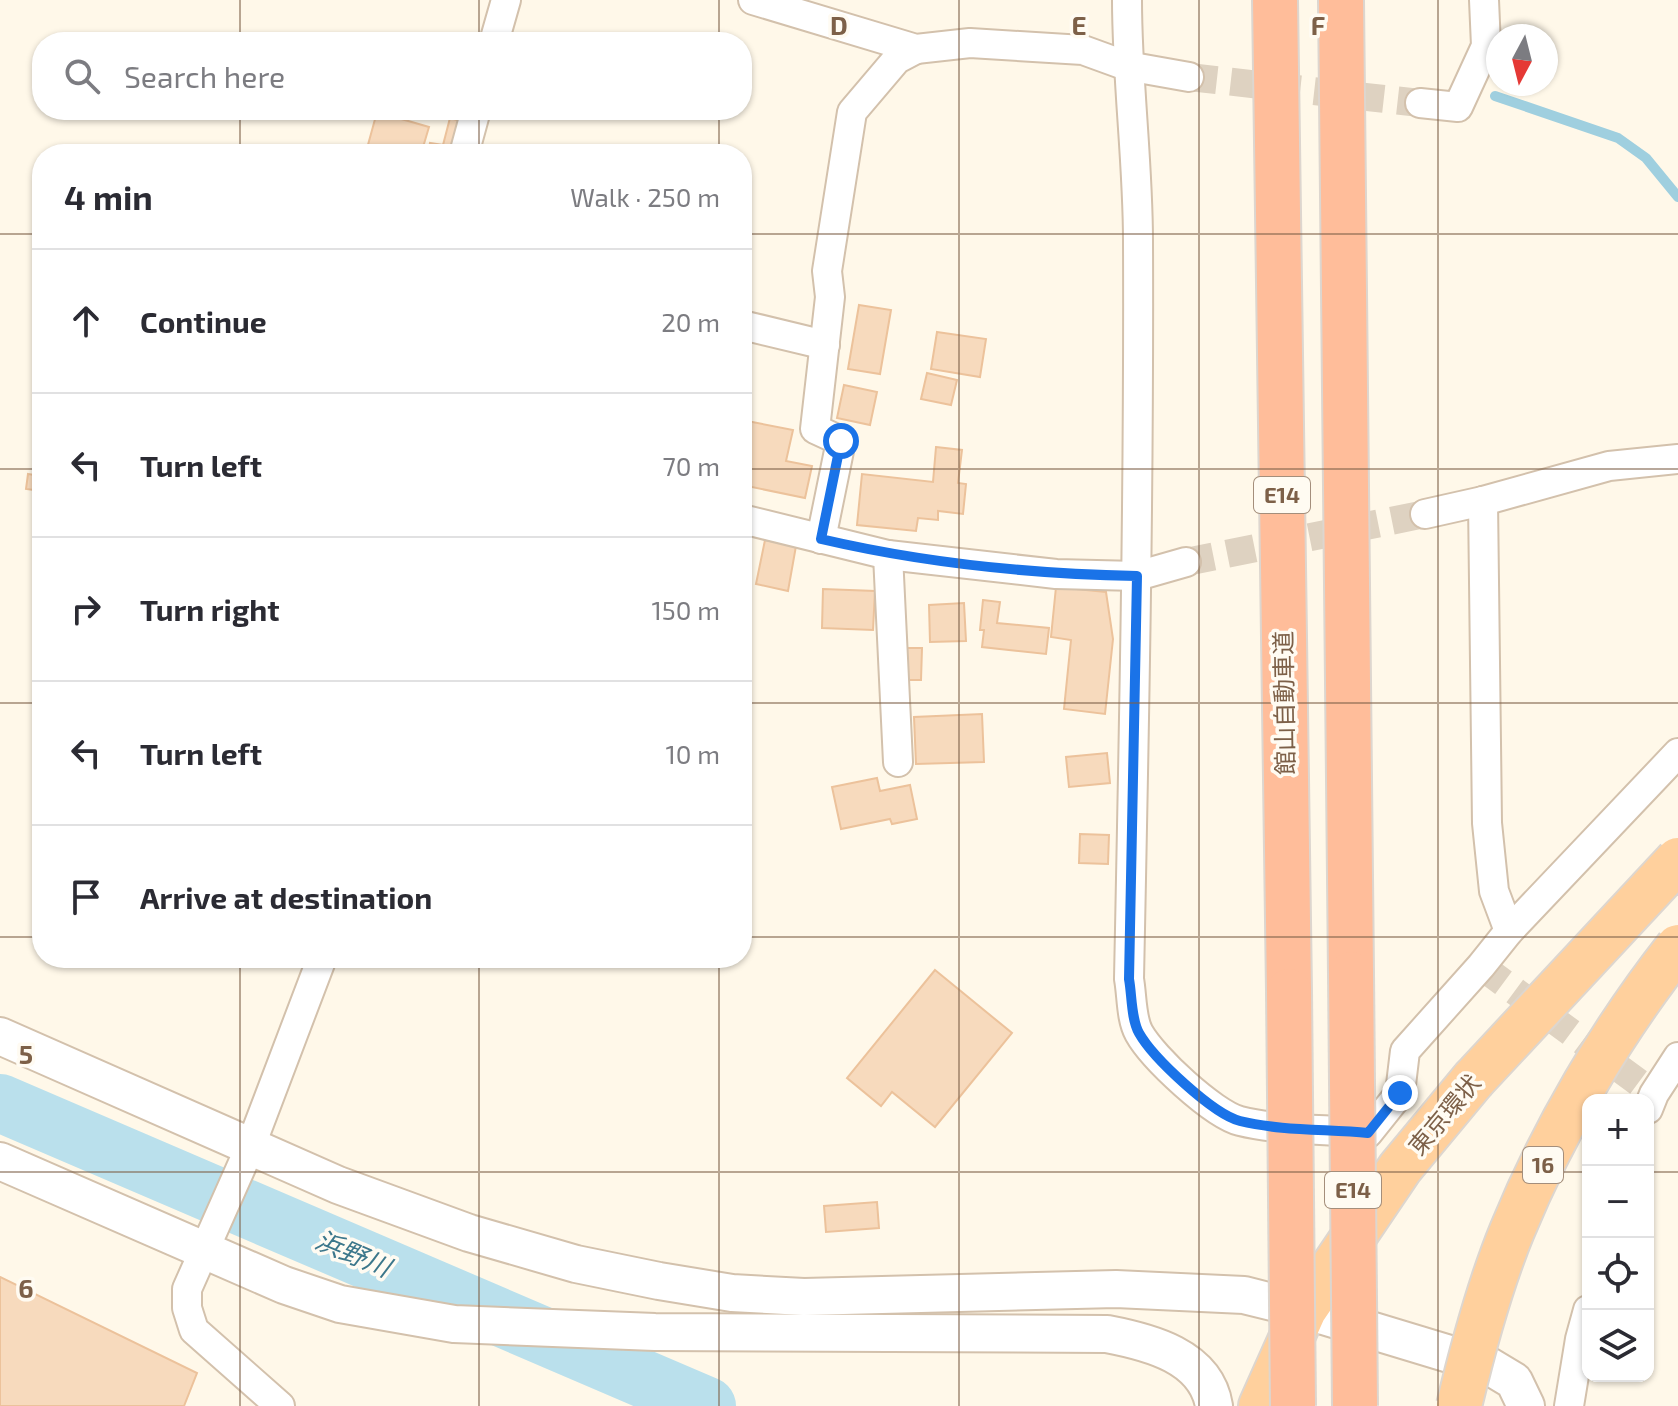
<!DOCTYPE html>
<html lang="en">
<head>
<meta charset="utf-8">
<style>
  body { margin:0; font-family:"Exo 2","Noto Sans JP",sans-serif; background:#f2f2f3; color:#2b2b33 }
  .controls { position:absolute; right:24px; bottom:24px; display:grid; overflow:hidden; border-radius:16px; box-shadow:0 2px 6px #0004 }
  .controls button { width:72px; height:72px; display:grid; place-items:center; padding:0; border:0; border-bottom:2px solid #e1e1e2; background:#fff; color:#2b2b33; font:40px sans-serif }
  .compass { position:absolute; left:1486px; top:24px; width:72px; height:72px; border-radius:50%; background:#fff; box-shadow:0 2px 6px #0004; rotate:187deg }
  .stop { position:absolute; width:24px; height:24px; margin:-18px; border:6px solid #1a73e8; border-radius:50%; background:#fff }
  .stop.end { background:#1a73e8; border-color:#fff; box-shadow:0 2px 8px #0008 }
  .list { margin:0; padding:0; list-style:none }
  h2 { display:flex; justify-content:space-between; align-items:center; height:104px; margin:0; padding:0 32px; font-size:34px }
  h2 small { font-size:26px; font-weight:400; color:#7c7c81 }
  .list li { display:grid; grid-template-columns:52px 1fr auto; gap:24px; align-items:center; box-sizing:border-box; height:144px; padding:0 32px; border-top:2px solid #e1e1e2 }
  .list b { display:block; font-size:30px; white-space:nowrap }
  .list em { font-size:26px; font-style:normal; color:#7c7c81 }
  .icon { flex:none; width:44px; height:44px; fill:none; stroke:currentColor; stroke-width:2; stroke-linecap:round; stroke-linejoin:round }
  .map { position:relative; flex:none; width:1678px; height:1406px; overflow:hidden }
  .search { position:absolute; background:#fff; box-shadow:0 2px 6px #0004; left:32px; top:32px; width:720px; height:88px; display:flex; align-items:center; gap:20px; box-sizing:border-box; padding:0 28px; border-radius:32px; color:#7c7c81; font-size:30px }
  .panel { position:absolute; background:#fff; box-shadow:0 2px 6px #0004; left:32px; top:144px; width:720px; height:824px; border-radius:32px }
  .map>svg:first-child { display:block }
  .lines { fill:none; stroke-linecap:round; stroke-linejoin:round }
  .stream { stroke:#9fcfdf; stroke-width:10 }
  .river { stroke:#bae0ec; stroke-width:58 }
  .building { fill:#f7dabd; stroke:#ecc29b; stroke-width:2 }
  .minor-tunnel { stroke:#ded2c1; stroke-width:28; stroke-dasharray:28 14; stroke-linecap:butt }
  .minor-casing { stroke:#d3c1ac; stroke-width:32 }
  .tertiary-casing { stroke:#d3c1ac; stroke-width:40 }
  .trunk-casing { stroke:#ddd6cf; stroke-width:48 }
  .motorway-casing { stroke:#ddd6cf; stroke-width:48 }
  .minor { stroke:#fff; stroke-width:28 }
  .tertiary { stroke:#fff; stroke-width:36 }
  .trunk { stroke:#ffd09d; stroke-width:44 }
  .motorway { stroke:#ffbd9a; stroke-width:44 }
  .trunk-bridge-casing { stroke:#ddd6cf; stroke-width:48; stroke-linecap:butt }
  .motorway-bridge-casing { stroke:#ddd6cf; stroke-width:48; stroke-linecap:butt }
  .trunk-bridge { stroke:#ffd09d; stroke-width:44 }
  .motorway-bridge { stroke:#ffbd9a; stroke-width:44 }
  .route { stroke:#1a73e8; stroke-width:10 }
  .grid { fill:none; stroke:#7d6048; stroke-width:2; stroke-opacity:0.55 }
  .labels { text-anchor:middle; stroke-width:7; stroke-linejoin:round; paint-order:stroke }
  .shield { fill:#fffbf2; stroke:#a48e7b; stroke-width:2 }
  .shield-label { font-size:22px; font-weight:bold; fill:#7d6048 }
  .street-label { font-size:24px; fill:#7d6048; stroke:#fffbf2 }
  .water-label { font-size:26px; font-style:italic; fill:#3c778b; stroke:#fffbf2 }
  .grid-label { font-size:26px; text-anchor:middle; font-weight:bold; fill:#7d6048; stroke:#fffbf2; stroke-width:7; stroke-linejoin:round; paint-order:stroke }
</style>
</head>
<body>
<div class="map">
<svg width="1678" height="1406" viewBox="0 0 1678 1406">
  <rect width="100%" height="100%" fill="#fff8e9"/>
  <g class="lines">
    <path class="stream" d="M1495 96 1618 138 1646 158 1678 197"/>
    <path class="river" d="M0 1103 707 1406"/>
  </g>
  <g class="building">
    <path d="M377 112 429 127 421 154 366 152Z"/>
    <path d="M450 118 464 122 457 154H428L430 143 443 145Z"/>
    <path d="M859 305 891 310 880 374 848 369Z"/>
    <path d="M937 332 986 339 980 377 931 369Z"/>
    <path d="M927 373 957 380 951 405 921 399Z"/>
    <path d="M844 385 877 392 870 425 837 418Z"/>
    <path d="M742 420 793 430 786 461 812 466 805 498 742 485Z"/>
    <path d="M936 447 962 450 958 483 966 484 963 514 938 511V520L918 518 916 531 857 525 862 474 933 482Z"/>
    <path d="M28 474 42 476V491L26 489Z"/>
    <path d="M765 540 796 546 788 591 756 584Z"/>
    <path d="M1056 587 1106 592 1113 639 1105 714 1064 709 1071 640 1051 637Z"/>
    <path d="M823 589 875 591 873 630 822 628Z"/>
    <path d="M983 600 1000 602 997 623 1049 628 1046 654 982 647 984 630H980Z"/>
    <path d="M964 603 966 641 930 642 929 605Z"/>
    <path d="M904 648H922L921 680H902Z"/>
    <path d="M982 714 984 762 916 764 914 717Z"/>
    <path d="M1107 753 1110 783 1069 787 1066 757Z"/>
    <path d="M877 778 880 791 910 785 917 819 892 824 890 819 841 829 832 787Z"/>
    <path d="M1080 834 1109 835 1108 864 1079 863Z"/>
    <path d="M935 970 1012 1033 935 1127 892 1092 881 1106 847 1078Z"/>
    <path d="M877 1202 879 1228 826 1232 824 1206Z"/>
    <path d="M0 1277 197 1373 184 1406H0Z"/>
  </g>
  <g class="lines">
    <g class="minor-tunnel">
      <path d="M1189 77 1420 103"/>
      <path d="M1186 562 1425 514"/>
      <path d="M1481 966 1654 1094"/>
    </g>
    <g class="minor-casing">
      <g id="minor">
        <path d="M753 0 916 49 970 43 1083 50 1127 66 1189 77"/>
        <path d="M1127 0C1127 81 1138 161 1138 241 1139 487 1134 733 1129 979 1132 995 1131 1019 1139 1033 1153 1058 1213 1114 1240 1121 1280 1131 1326 1129 1368 1133L1400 1093 1405 1051 1481 966 1509 931 1678 753"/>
        <path d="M494 42 506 0"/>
        <path d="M1420 103 1458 107 1486 46 1484 0"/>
        <path d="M464 154 476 110"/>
        <path d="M742 325 825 345"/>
        <path d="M1483 501 1487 823 1494 891 1509 931"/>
        <path d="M1425 514 1483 501 1609 466 1678 459"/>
        <path d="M742 519 888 555 1056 574 1137 576 1186 562"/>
        <path d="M821 539 841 441 815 429 830 297 827 271 852 112 897 59 916 49"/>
        <path d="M888 555 898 762"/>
        <path d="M1648 1109 1654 1094 1678 1057"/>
        <path d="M280 1406 194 1330 187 1308V1289L251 1145 322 958"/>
        <path d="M1569 1406 1580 1339 1588 1310"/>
      </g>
    </g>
    <g class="tertiary-casing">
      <g id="tertiary">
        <path d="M0 1036 338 1185 469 1233 576 1264 659 1281 732 1293 804 1297 1116 1289 1244 1295 1304 1310 1489 1366 1514 1381 1526 1406"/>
        <path d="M0 1161 284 1285 340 1304 454 1324 655 1332 1107 1334C1149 1342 1206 1356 1214 1406"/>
      </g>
    </g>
    <g class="trunk-casing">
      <path id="trunk" d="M1261 1406 1304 1310 1400 1168 1473 1080"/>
    </g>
    <g class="motorway-casing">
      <g id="motorway">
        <path d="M1275 0 1289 991"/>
        <path d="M1341 0 1351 974"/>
      </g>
    </g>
    <use href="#minor" class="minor"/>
    <use href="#tertiary" class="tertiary"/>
    <use href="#trunk" class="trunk"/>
    <use href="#motorway" class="motorway"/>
    <g class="trunk-bridge-casing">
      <g id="trunk-bridge">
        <path d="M1473 1080 1678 860"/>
        <path d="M1459 1406C1473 1347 1489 1287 1512 1231 1553 1131 1611 1032 1678 947"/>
      </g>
    </g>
    <g class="motorway-bridge-casing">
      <g id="motorway-bridge">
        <path d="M1351 974 1355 1406"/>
        <path d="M1289 991 1293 1406"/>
      </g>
    </g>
    <use href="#trunk-bridge" class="trunk-bridge"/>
    <use href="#motorway-bridge" class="motorway-bridge"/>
  </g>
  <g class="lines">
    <path class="route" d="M841 441 821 539C924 563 1030 574 1137 576L1129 979C1132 995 1131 1019 1139 1033 1153 1058 1213 1114 1240 1121 1281 1131 1326 1129 1368 1133L1400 1093"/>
  </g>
  <path class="grid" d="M240 0V42M479 0V42M719 0V42M959 0V1406M1199 0V1406M1438 0V1406M240 110V154M479 110V154M719 110V154M0 234H42M742 234H1678M0 469H42M742 469H1678M0 703H42M742 703H1678M0 937H42M742 937H1678M240 958V1406M479 958V1406M719 958V1406M0 1172H1588M1648 1172H1678"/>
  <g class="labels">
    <g class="shield">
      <rect x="1254" y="477" width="56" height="36" rx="6"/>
      <rect x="1523" y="1147" width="40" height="36" rx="6"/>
      <rect x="1325" y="1172" width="56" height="36" rx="6"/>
    </g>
    <g class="shield-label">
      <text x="1282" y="503">E14</text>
      <text x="1543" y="1173">16</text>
      <text x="1353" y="1198">E14</text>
    </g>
    <g class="street-label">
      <text transform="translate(1285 703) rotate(-91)" y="8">館山自動車道</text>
      <text transform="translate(1445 1115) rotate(-50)" y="8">東京環状</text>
    </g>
    <g class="water-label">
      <text transform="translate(353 1254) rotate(23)" y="9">浜野川</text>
    </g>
  </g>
  <g class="grid-label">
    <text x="839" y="35">D</text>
    <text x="1079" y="35">E</text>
    <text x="1318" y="35">F</text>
    <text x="26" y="1064">5</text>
    <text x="26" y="1298">6</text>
  </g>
</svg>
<div class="controls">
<button>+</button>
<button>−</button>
<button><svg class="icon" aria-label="locate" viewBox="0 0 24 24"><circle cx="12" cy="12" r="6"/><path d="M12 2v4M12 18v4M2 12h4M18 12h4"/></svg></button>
<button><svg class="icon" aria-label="layers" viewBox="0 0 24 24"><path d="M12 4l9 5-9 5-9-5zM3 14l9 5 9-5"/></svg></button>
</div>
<svg class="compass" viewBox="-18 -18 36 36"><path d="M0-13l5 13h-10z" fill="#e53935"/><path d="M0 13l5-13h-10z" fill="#7c7c81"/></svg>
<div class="stop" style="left:841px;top:441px"></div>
<div class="stop end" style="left:1400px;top:1093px"></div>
<div class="search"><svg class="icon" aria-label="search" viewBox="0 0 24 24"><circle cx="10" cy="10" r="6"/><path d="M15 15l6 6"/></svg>Search here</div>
<section class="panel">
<h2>4 min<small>Walk · 250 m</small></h2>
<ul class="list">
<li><svg class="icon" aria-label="ahead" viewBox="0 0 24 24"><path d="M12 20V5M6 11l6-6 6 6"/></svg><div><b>Continue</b></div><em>20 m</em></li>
<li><svg class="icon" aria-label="left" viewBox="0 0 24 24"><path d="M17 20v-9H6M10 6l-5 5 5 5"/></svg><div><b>Turn left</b></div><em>70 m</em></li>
<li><svg class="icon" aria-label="right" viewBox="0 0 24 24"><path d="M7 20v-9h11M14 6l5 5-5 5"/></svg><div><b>Turn right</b></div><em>150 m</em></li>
<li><svg class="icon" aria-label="left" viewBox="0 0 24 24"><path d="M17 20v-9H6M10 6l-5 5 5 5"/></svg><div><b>Turn left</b></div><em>10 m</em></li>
<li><svg class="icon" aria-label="arrive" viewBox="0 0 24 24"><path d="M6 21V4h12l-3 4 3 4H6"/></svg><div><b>Arrive at destination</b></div></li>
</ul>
</section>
</div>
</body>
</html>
